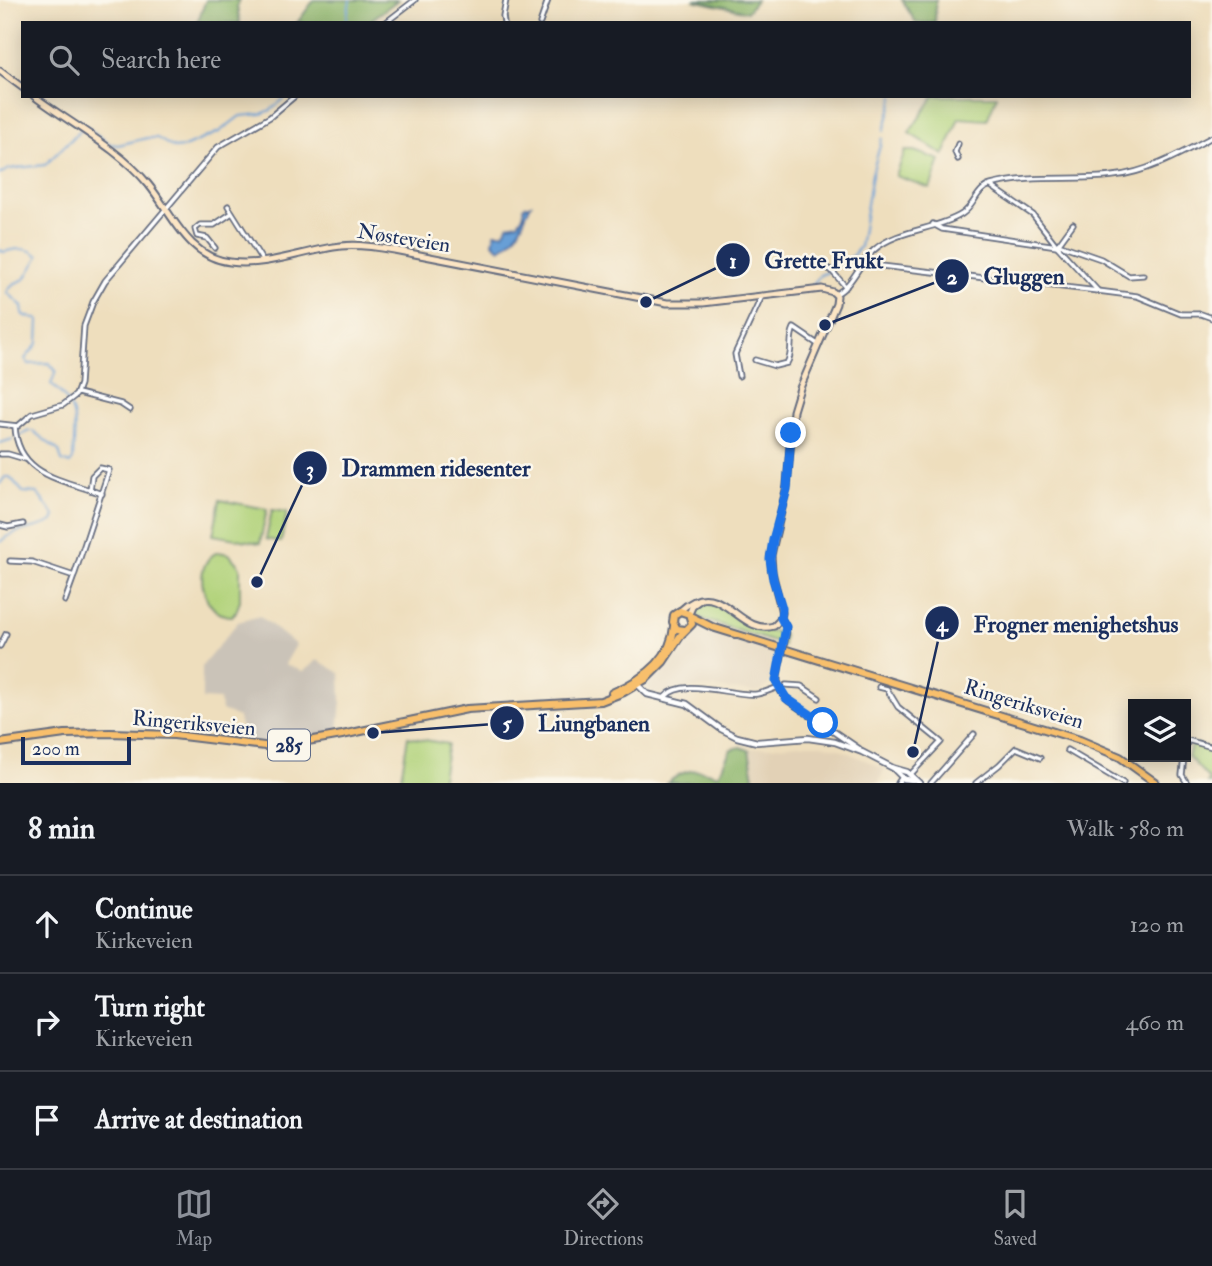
<!DOCTYPE html>
<html lang="en">
<head>
<meta charset="utf-8">
<style>
  body { margin:0; font-family:"IM FELL Double Pica",serif; background:#242831; color:#f1f3f6 }
  .controls { position:absolute; right:21px; bottom:21px; display:grid; overflow:hidden; border-radius:0px; box-shadow:0 4px 18px #0003 }
  .controls button { width:63px; height:63px; display:grid; place-items:center; padding:0; border:0; border-bottom:2px solid #363941; background:#171b24; color:#f1f3f6; font:35px sans-serif }
  .scale { position:absolute; left:21px; bottom:18px; width:110px; box-sizing:border-box; padding-left:7px; border:4px solid #1b2f5e; border-top:0; font-size:19px; line-height:24px; white-space:nowrap; color:#1b2f5e; -webkit-text-stroke:5px #fbf7ec; paint-order:stroke }
  .stop { position:absolute; width:21px; height:21px; margin:-16px; border:5px solid #1a73e8; border-radius:50%; background:#fff }
  .stop.end { background:#1a73e8; border-color:#fff; box-shadow:0 2px 7px #0008 }
  .list { margin:0; padding:0; list-style:none }
  h2 { display:flex; justify-content:space-between; align-items:center; height:91px; margin:0; padding:0 28px; font-size:30px }
  h2 small { font-size:23px; font-weight:400; color:#9ea1a6 }
  .list li { display:grid; grid-template-columns:46px 1fr auto; gap:21px; align-items:center; box-sizing:border-box; height:98px; padding:0 28px; border-top:2px solid #363941 }
  .list b { display:block; font-size:26px; white-space:nowrap }
  .list p { margin:0; font-size:23px; white-space:nowrap; color:#9ea1a6 }
  .list em { font-size:23px; font-style:normal; color:#9ea1a6 }
  .icon { flex:none; width:38px; height:38px; fill:none; stroke:currentColor; stroke-width:2; stroke-linecap:round; stroke-linejoin:round }
  .map { position:relative; flex:none; width:1212px; height:783px; overflow:hidden }
  .search { position:absolute; background:#171b24; box-shadow:0 4px 18px #0003; left:21px; right:21px; top:21px; height:77px; display:flex; align-items:center; gap:18px; box-sizing:border-box; padding:0 24px; border-radius:0px; color:#9ea1a6; font-size:26px }
  .sheet { height:385px; background:#171b24 }
  nav { display:flex; justify-content:space-around; align-items:center; box-sizing:border-box; height:98px; border-top:2px solid #363941; background:#171b24; font-size:19px; color:#9ea1a6 }
  nav a { display:grid; justify-items:center; gap:4px }
  nav .on { color:#8c9099 }
  .map>svg:first-child { display:block }
  .built { fill:#e2d1b6 }
  .industrial { fill:#cac3b8 }
  .green { fill:#b2d37b; stroke:#66816c; stroke-width:2 }
  .forest { fill:#8db56b; stroke:#547264; stroke-width:2 }
  .water { fill:#689fd6; stroke:#42679a; stroke-width:2 }
  .lines { fill:none; stroke-linecap:round; stroke-linejoin:round }
  .stream { stroke:#689fd6; stroke-width:2 }
  .minor-casing { stroke:#656c7f; stroke-width:7 }
  .tertiary-casing { stroke:#656c7f; stroke-width:8 }
  .secondary-casing { stroke:#656c7f; stroke-width:9 }
  .primary-casing { stroke:#656c7f; stroke-width:10 }
  .minor { stroke:#fff; stroke-width:3.5 }
  .tertiary { stroke:#fff; stroke-width:4.5 }
  .secondary { stroke:#fce5c4; stroke-width:5 }
  .primary { stroke:#f8bf6c; stroke-width:6 }
  .tertiary-bridge-casing { stroke:#656c7f; stroke-width:8; stroke-linecap:butt }
  .tertiary-bridge { stroke:#fff; stroke-width:4.5 }
  .route { stroke:#1a73e8; stroke-width:9 }
  .labels { text-anchor:middle; stroke-width:5; stroke-linejoin:round; paint-order:stroke }
  .shield { fill:#fbf7ec; stroke:#5e6b89; stroke-width:2 }
  .shield-label { font-size:19px; font-weight:bold; fill:#1b2f5e }
  .street-label { font-size:21px; fill:#1b2f5e; stroke:#fbf7ec }
  .leader { fill:none; stroke:#1b2f5e; stroke-width:2.5 }
  .callout-dot { fill:#1b2f5e; stroke:#fbf7ec; stroke-width:2.5 }
  .mark-label { font-size:21px; text-anchor:middle; font-weight:bold; fill:#fff }
  .callout-label { font-size:23px; text-anchor:middle; font-weight:bold; fill:#1b2f5e; stroke:#fbf7ec; stroke-width:5; stroke-linejoin:round; paint-order:stroke }
</style>
</head>
<body>
<div class="map">
<svg width="1212" height="783" viewBox="0 0 1212 783">
  <rect width="100%" height="100%" fill="#fbf7ec"/>
  <filter id="ink" filterUnits="userSpaceOnUse"><feTurbulence type="fractalNoise" baseFrequency=".0143" numOctaves="2"/><feDisplacementMap in="SourceGraphic" scale="14" xChannelSelector="R" yChannelSelector="G"/><feConvolveMatrix kernelMatrix="1 2 1 2 8 2 1 2 1" color-interpolation-filters="sRGB"/></filter>
  <filter id="wash" filterUnits="userSpaceOnUse"><feTurbulence type="fractalNoise" baseFrequency=".00686" numOctaves="4" result="noise"/><feDisplacementMap in="SourceGraphic" scale="28" xChannelSelector="R" yChannelSelector="G"/><feGaussianBlur stdDeviation="1.57" result="paint"/><feColorMatrix in="noise" values="0 0 0 0 0 0 0 0 0 0 0 0 0 0 0 0 0 1.4 0 .05"/><feComposite in="paint" operator="in"/></filter>
  <g filter="url(#wash)">
    <rect width="100%" height="100%" fill="#eedebd"/>
    <g class="built">
      <path d="M694 630H710L781 652 769 684 760 691 754 692 707 687 674 689 662 694H655L650 690 646 684 648 680 684 637Z"/>
      <path d="M799 744H820L837 748 885 769 878 783H756L749 749Z"/>
    </g>
    <path class="industrial" d="M260 616 296 645 285 664 303 672 317 660 340 673 341 701 338 731 291 740 255 743 247 742 238 717 222 710 219 700 202 699V666L238 622Z"/>
    <g class="green">
      <path d="M934 96H997L987 120 959 118 944 155 909 133Z"/>
      <path d="M905 151H914L940 160 930 188 896 176Z"/>
      <path d="M220 500 267 509 260 543 213 535Z"/>
      <path d="M272 510 287 512 281 542 266 539Z"/>
      <path d="M218 552 229 554 240 567V601L236 612 232 616C202 617 190 563 218 552Z"/>
      <path d="M702 602 713 603 760 631 782 632 784 635 783 645 699 618 694 610Z"/>
      <path d="M408 737 448 744 441 783H400Z"/>
      <path d="M1192 743 1212 749V783H1207L1209 779 1188 756Z"/>
    </g>
    <g class="forest">
      <path d="M206 0H239L237 7 240 23H197Z"/>
      <path d="M314 0H398L367 23H297Z"/>
      <path d="M693 0H756L747 12Z"/>
      <path d="M902 0H936L935 23H916Z"/>
      <path d="M740 747 749 750 755 783H667C686 768 696 768 718 775L731 749Z"/>
    </g>
    <path class="water" d="M531 204C520 226 521 235 500 249L493 243 495 233H503L508 225 518 223 524 214 523 207Z"/>
    <g class="lines">
      <g class="stream">
        <path d="M346 23 350 0"/>
        <path d="M884 131 894 96"/>
        <path d="M0 174 9 169 45 165 85 126 110 144 118 145 147 138H157L174 148 184 147 219 132 240 116 261 114 271 110 287 96"/>
        <path d="M0 250 4 252C17 248 28 247 39 256L25 279 13 284 7 292 22 306 23 315 39 320 38 343 25 359 29 364 49 363 56 371 51 384C82 410 74 425 73 460L70 464 62 461 59 451 33 431H29L18 437"/>
        <path d="M832 269 853 255 860 247 872 174 882 138"/>
        <path d="M812 286 820 275 828 272"/>
        <path d="M0 443 13 439"/>
        <path d="M0 484 5 477H10L23 492 37 493 55 516 53 521C35 531 16 527 0 542"/>
      </g>
    </g>
  </g>
  <g filter="url(#ink)">
    <g class="lines">
      <g class="minor-casing">
        <g id="minor">
          <path d="M385 23 415 0"/>
          <path d="M504 23 503 16 506 0"/>
          <path d="M540 23 548 0"/>
          <path d="M958 144 955 152 958 159"/>
          <path d="M991 186 1033 215 1057 246 1098 291 1137 296 1181 314H1201L1212 318"/>
          <path d="M228 206 262 260"/>
          <path d="M933 224 942 229 1057 246 1073 224"/>
          <path d="M1058 244 1101 259 1129 276 1143 275"/>
          <path d="M215 248 207 238 197 236 195 229 200 225H214L232 213"/>
          <path d="M812 261 831 270 846 287"/>
          <path d="M864 264 1098 291"/>
          <path d="M836 294C853 285 859 263 874 250 898 229 937 230 962 214 975 206 976 189 991 185 1030 174 1074 181 1113 176 1147 173 1182 153 1212 137"/>
          <path d="M755 360 775 366 787 363C794 352 788 340 794 328L819 345"/>
          <path d="M739 376 735 354 762 296"/>
          <path d="M78 393 121 404 130 410"/>
          <path d="M0 424 18 426 32 414 63 405 76 395 80 384 84 326 93 302 105 281 218 147 270 117 295 96"/>
          <path d="M15 426C17 476 64 480 102 494"/>
          <path d="M0 454H8L25 459"/>
          <path d="M0 525 8 527 23 524"/>
          <path d="M10 561 32 562 74 576 109 470 100 468 92 476 90 490"/>
          <path d="M65 601 74 576"/>
          <path d="M0 646 6 634"/>
          <path d="M786 685 801 686 819 698"/>
          <path d="M879 687 887 689 898 707 941 742 910 775"/>
          <path d="M665 697C683 676 733 697 757 694 764 693 771 690 778 687"/>
          <path d="M1186 748 1187 740 1212 747"/>
          <path d="M1067 750 1123 783"/>
          <path d="M1184 757 1182 775 1187 783"/>
          <path d="M898 783 902 777"/>
          <path d="M931 783 974 734"/>
          <path d="M976 783 999 765 1016 748 1040 758"/>
        </g>
      </g>
      <g class="tertiary-casing">
        <g id="tertiary">
          <path d="M781 618 786 627V633"/>
          <path d="M781 658C776 677 774 687 789 701L859 749"/>
          <path d="M637 684 647 694 687 704 721 729 737 737 757 742 808 738 835 742 862 752 893 768 907 772 919 783"/>
          <path d="M895 770 904 779 913 780"/>
        </g>
      </g>
      <g class="secondary-casing">
        <g id="secondary">
          <path d="M0 71 23 88"/>
          <path d="M34 96C71 124 118 148 148 184 172 213 187 257 230 262 268 267 305 250 341 246 359 244 377 247 394 250L667 303H703L822 289 833 292 837 296 836 304 800 388 793 411 787 486 771 555 772 572 782 613 780 620 774 626C738 637 720 572 680 611"/>
          <path d="M689 614 693 605 700 600"/>
        </g>
      </g>
      <g class="primary-casing">
        <g id="primary">
          <path d="M692 617 712 627 1080 740 1120 757 1156 783"/>
          <path d="M612 693C640 681 672 660 674 626"/>
          <path d="M0 743 65 734 110 733 174 735 273 747 342 735 467 709 601 701 624 692 646 679 663 662 681 635 692 624 689 614 680 611 674 615 673 622 677 629 685 630"/>
        </g>
      </g>
      <use href="#minor" class="minor"/>
      <use href="#tertiary" class="tertiary"/>
      <use href="#secondary" class="secondary"/>
      <use href="#primary" class="primary"/>
      <g class="tertiary-bridge-casing">
        <path id="tertiary-bridge" d="M781 658 786 633"/>
      </g>
      <use href="#tertiary-bridge" class="tertiary-bridge"/>
    </g>
  </g>
  <g class="lines" filter="url(#ink)">
    <path class="route" d="M791 433 787 489 773 540 770 559 773 579 782 608 781 618 786 627 776 681 786 698 823 723"/>
  </g>
  <g class="labels">
    <rect class="shield" x="268" y="729.5" width="42" height="31" rx="5"/>
    <g class="shield-label">
      <text x="289" y="752">285</text>
    </g>
    <g class="street-label">
      <text transform="translate(404 238) rotate(9)" y="7">Nøsteveien</text>
      <text transform="translate(1024 704) rotate(17)" y="7">Ringeriksveien</text>
      <text transform="translate(194 723) rotate(5)" y="7">Ringeriksveien</text>
    </g>
  </g>
  <path class="leader" d="M646 302L733 260M825 325L952 276M257 582L310 468M913 752L942 623M373 733L507 723"/>
  <g class="callout-dot">
    <circle cx="646" cy="302" r="7"/>
    <circle cx="825" cy="325" r="7"/>
    <circle cx="257" cy="582" r="7"/>
    <circle cx="913" cy="752" r="7"/>
    <circle cx="373" cy="733" r="7"/>
    <circle cx="733" cy="260" r="18"/>
    <circle cx="952" cy="276" r="18"/>
    <circle cx="310" cy="468" r="18"/>
    <circle cx="942" cy="623" r="18"/>
    <circle cx="507" cy="723" r="18"/>
  </g>
  <g class="mark-label">
    <text x="733" y="268">1</text>
    <text x="952" y="284">2</text>
    <text x="310" y="476">3</text>
    <text x="942" y="631">4</text>
    <text x="507" y="730">5</text>
  </g>
  <g class="callout-label">
    <text x="824" y="268">Grette Frukt</text>
    <text x="1024" y="284">Gluggen</text>
    <text x="436" y="476">Drammen ridesenter</text>
    <text x="1076" y="632">Frogner menighetshus</text>
    <text x="594" y="731">Liungbanen</text>
  </g>
</svg>
<div class="controls">
<button><svg class="icon" aria-label="layers" viewBox="0 0 24 24"><path d="M12 4l9 5-9 5-9-5zM3 14l9 5 9-5"/></svg></button>
</div>
<div class="scale">200 m</div>
<div class="stop" style="left:823px;top:723px"></div>
<div class="stop end" style="left:791px;top:433px"></div>
<div class="search"><svg class="icon" aria-label="search" viewBox="0 0 24 24"><circle cx="10" cy="10" r="6"/><path d="M15 15l6 6"/></svg>Search here</div>
</div>
<section class="sheet">
<h2>8 min<small>Walk · 580 m</small></h2>
<ul class="list">
<li><svg class="icon" aria-label="ahead" viewBox="0 0 24 24"><path d="M12 20V5M6 11l6-6 6 6"/></svg><div><b>Continue</b><p>Kirkeveien</p></div><em>120 m</em></li>
<li><svg class="icon" aria-label="right" viewBox="0 0 24 24"><path d="M7 20v-9h11M14 6l5 5-5 5"/></svg><div><b>Turn right</b><p>Kirkeveien</p></div><em>460 m</em></li>
<li><svg class="icon" aria-label="arrive" viewBox="0 0 24 24"><path d="M6 21V4h12l-3 4 3 4H6"/></svg><div><b>Arrive at destination</b></div></li>
</ul>
</section>
<nav>
<a class="on"><svg class="icon" aria-label="map" viewBox="0 0 24 24"><path d="M3 6l6-2 6 2 6-2v14l-6 2-6-2-6 2zM9 4v14M15 6v14"/></svg>Map</a>
<a><svg class="icon" aria-label="directions" viewBox="0 0 24 24"><path d="M12 3l9 9-9 9-9-9zM9 14v-3h6M13 9l2 2-2 2"/></svg>Directions</a>
<a><svg class="icon" aria-label="saved" viewBox="0 0 24 24"><path d="M7 4h10v16l-5-4-5 4z"/></svg>Saved</a>
</nav>
</body>
</html>
